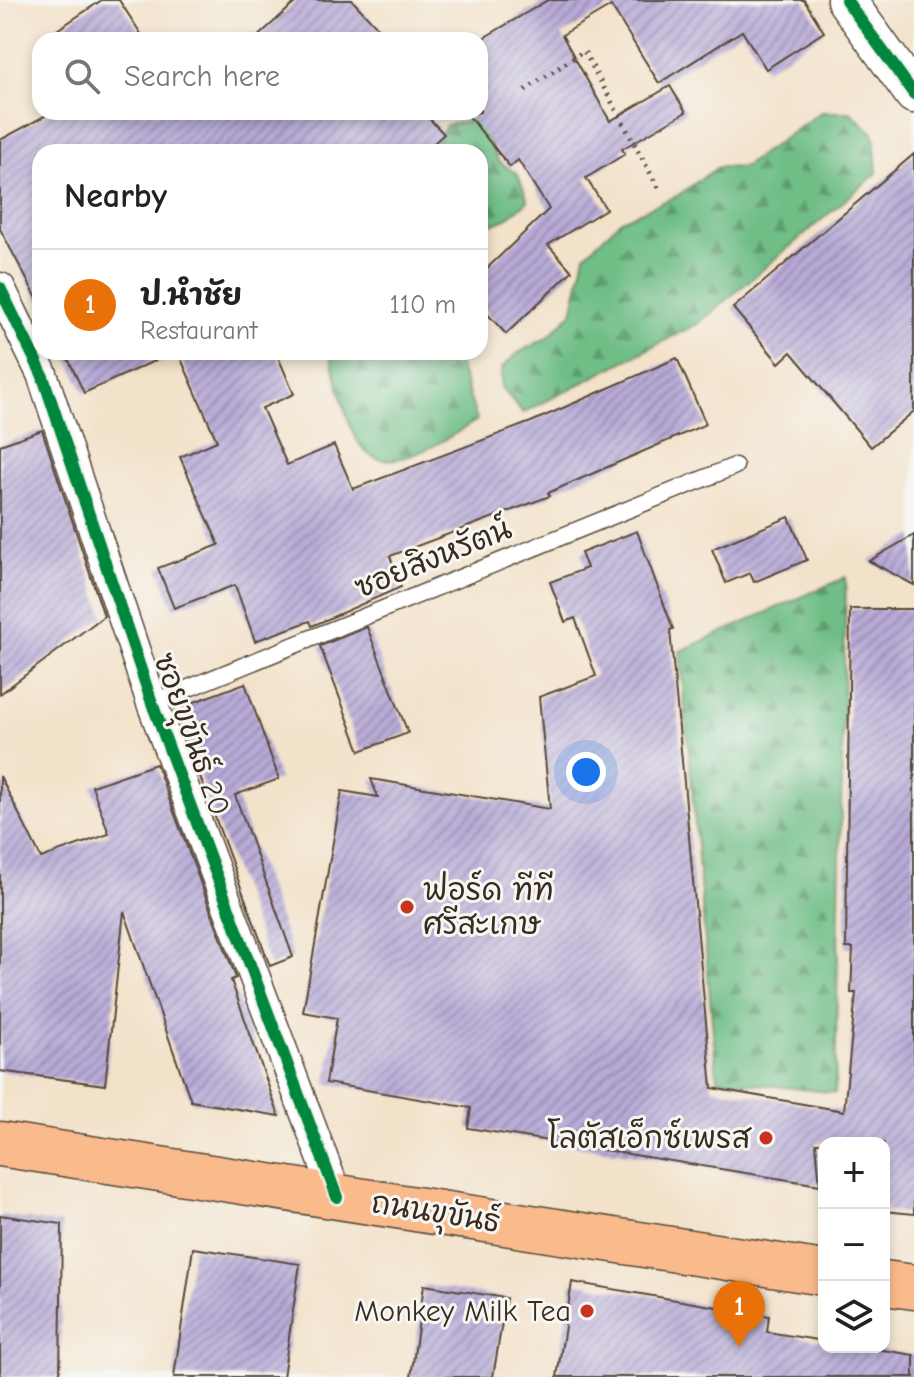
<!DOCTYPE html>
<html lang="en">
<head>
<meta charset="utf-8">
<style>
  body { margin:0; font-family:"Comic Neue","Playpen Sans Thai",sans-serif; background:#f6f6f6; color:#222 }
  .controls { position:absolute; right:24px; bottom:24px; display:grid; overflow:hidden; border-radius:16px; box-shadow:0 4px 12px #0003 }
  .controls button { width:72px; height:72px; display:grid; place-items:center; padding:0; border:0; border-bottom:2px solid #e0e0e0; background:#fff; color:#222; font:40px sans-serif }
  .you { position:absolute; left:586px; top:772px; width:28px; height:28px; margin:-20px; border:6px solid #fff; border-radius:50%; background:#1a73e8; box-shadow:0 0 0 12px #1a73e833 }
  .badge { display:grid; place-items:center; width:52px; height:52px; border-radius:50%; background:#7c3aed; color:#fff; font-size:26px; font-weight:700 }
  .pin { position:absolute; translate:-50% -66px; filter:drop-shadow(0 2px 4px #0008) }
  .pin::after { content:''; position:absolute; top:42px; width:28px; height:24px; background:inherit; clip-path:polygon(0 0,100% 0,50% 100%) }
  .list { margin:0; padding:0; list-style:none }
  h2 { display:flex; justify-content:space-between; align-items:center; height:104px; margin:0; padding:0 32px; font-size:34px }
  h2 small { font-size:26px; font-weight:400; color:#767676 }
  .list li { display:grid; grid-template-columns:52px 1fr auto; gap:24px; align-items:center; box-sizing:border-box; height:112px; padding:0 32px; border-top:2px solid #e0e0e0 }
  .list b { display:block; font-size:30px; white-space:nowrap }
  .list p { margin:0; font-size:26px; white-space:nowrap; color:#767676 }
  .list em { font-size:26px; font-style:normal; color:#767676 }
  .icon { flex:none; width:44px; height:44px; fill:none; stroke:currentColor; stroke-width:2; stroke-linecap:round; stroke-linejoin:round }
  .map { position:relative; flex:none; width:914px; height:1377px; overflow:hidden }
  .search { position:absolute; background:#fff; box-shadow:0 4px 12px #0003; left:32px; top:32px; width:456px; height:88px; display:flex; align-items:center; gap:20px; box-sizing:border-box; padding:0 28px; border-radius:24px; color:#767676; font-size:30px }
  .panel { position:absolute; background:#fff; box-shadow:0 4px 12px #0003; left:32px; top:144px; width:456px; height:216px; border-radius:24px }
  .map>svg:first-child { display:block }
  .forest { fill:url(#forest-firs); stroke:#567452; stroke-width:2 }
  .building { fill:url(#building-hatch) }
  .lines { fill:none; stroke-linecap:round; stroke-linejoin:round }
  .service-casing { stroke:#574638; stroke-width:19 }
  .minor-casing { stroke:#574638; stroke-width:33 }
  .tertiary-casing { stroke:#574638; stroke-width:41 }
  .primary-casing { stroke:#574638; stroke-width:47 }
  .path { stroke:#574638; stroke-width:5; stroke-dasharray:2 6; stroke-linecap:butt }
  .service { stroke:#fff; stroke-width:16 }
  .minor { stroke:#fff; stroke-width:30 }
  .tertiary { stroke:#fff; stroke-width:38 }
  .primary { stroke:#fabb8c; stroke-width:44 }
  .cycleway-casing { stroke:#f6f6f2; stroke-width:17 }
  .cycleway { stroke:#00873e; stroke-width:12 }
  .poi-dot { fill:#c8321e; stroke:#f6f6f2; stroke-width:3 }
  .labels { text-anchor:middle; stroke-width:6; stroke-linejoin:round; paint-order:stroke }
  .street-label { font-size:30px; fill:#3b2a1e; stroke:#f6f6f2 }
  .poi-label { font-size:30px; fill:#3b2a1e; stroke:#f6f6f2; text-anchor:end }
</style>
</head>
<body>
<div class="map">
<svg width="914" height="1377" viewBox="0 0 914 1377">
  <defs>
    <pattern id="forest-firs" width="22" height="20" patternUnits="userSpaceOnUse" patternTransform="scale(2)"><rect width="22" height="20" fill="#70be86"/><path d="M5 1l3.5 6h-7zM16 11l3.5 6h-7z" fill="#5d9b6d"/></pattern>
    <pattern id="building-hatch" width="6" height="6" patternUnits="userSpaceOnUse" patternTransform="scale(2)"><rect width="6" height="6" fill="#b7aad7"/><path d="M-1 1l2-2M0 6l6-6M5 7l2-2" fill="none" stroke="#968bae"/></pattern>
  </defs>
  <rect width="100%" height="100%" fill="#f6f6f2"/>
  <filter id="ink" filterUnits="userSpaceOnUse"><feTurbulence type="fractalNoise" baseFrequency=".0125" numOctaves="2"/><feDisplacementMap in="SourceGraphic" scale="16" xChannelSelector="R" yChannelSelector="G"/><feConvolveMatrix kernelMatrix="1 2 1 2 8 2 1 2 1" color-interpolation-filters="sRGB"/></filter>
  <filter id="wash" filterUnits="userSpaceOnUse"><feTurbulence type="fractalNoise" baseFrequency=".006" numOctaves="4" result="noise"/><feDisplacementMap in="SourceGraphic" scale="32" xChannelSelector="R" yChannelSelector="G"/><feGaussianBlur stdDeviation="1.8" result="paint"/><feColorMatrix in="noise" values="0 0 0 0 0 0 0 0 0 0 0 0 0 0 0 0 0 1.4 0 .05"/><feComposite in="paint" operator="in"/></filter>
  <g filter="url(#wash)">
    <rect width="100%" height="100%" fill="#f3e2ca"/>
    <g class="forest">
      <path d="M821 112H850L874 134 877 173 699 323 523 413 501 387V369L518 353 548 337 572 313 585 255 621 220 677 196 718 167 742 168Z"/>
      <path d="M479 119 498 161 518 175 528 201C513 213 501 228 480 223V152H432L446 125Z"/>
      <path d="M329 352H455L477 420C453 435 392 478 365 451 347 434 337 376 329 352Z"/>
      <path d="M846 577 835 1093 717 1079 680 651Z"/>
    </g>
    <g id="blocks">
      <g class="building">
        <path d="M102 0H119L145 40H42Z"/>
        <path d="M298 0H352L389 40H254Z"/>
        <path d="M548 0H804L824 32 766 69 742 31 659 83 611 6 562 35 610 121 670 86 686 112 622 149 625 154 586 178 606 209 548 245 572 271 506 334 480 306V275L549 209 518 160 510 167 467 114 480 112V40Z"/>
        <path d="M52 112H423L444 134 424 152H40V304L0 229V140Z"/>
        <path d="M914 154V411L871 447 791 352 779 363 733 308Z"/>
        <path d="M65 352H174L84 393Z"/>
        <path d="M178 352H276L294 394 262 408 287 465 334 445 353 489 531 422 677 358 706 424 548 493 550 496 390 556 401 587 312 626 310 621 255 641 235 585 174 608 158 568 219 545 180 457 217 441Z"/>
        <path d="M42 430 104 616 0 694V445Z"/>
        <path d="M789 517 807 560 754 582 750 573 726 583 712 549Z"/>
        <path d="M637 531 673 629 670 630 712 1088 844 1111 856 993H851L853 948H846L850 609H914V1214L884 1211V1143H816L820 1185 468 1128 471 1108 326 1083 337 1018 303 1012 342 791 378 797 371 779 550 809 539 697 596 676 575 618 565 622 550 582 587 568 581 553Z"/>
        <path d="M914 535V585L869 561Z"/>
        <path d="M367 627 408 733 360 751 320 646Z"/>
        <path d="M245 683 279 779 235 795 293 957 270 966 175 709Z"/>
        <path d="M156 764 236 978 231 980 279 1116 191 1101 124 911 105 1085 0 1071V776L41 858 109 834 92 786Z"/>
        <path d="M0 1215 62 1224 60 1377H0Z"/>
        <path d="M193 1248 300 1264 283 1377H174Z"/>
        <path d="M572 1282 769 1316 767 1332 824 1341V1347H864L914 1355V1377H557Z"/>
        <path d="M424 1285 506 1298 493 1377H411Z"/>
      </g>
    </g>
  </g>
  <g filter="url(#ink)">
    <use href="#blocks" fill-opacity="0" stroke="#574638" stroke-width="2"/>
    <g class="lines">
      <g class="service-casing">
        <path id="service" d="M152 703 735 466"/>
      </g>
      <g class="minor-casing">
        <path id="minor" d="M0 288 42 374 152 703 337 1197"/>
      </g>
      <g class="tertiary-casing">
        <path id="tertiary" d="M846 0 914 94"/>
      </g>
      <g class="primary-casing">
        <g id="primary">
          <path d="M0 1144 824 1273"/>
          <path d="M884 1283 914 1287"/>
        </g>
      </g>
      <path class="path" d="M525 90 584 51 659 189"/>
      <use href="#service" class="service"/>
      <use href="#minor" class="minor"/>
      <use href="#tertiary" class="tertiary"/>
      <use href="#primary" class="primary"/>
      <g class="cycleway-casing">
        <g id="cycleway">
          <path d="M846 0 914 94"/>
          <path d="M0 288 42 374 152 703 337 1197"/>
        </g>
      </g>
      <use href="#cycleway" class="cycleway"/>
    </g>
  </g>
  <g class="poi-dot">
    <circle cx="407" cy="907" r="8"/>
    <circle cx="766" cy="1138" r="8"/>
    <circle cx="587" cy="1311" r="8"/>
  </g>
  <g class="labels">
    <g class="street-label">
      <text transform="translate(433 558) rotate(-22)" y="10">ซอยสิงหรัตน์</text>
      <text transform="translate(192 734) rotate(70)" y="10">ซอยขุขันธ์ 20</text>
      <text transform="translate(436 1212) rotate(9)" y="10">ถนนขุขันธ์</text>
    </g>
    <g class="poi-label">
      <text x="423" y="900" text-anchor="start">ฟอร์ด ทีที<tspan x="423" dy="34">ศรีสะเกษ</tspan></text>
      <text x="750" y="1148">โลตัสเอ็กซ์เพรส</text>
      <text x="571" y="1321">Monkey Milk Tea</text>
    </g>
  </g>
</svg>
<div class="controls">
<button>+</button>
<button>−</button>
<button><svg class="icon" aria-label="layers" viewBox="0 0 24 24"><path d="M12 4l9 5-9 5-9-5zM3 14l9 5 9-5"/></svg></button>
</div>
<div class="you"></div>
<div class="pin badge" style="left:739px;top:1347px;background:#e8710a">1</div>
<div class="search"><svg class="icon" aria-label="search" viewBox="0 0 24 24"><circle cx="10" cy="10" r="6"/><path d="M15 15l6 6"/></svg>Search here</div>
<section class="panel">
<h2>Nearby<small></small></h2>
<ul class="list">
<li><span class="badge" style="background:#e8710a">1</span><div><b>ป.นำชัย</b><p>Restaurant</p></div><em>110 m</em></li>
</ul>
</section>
</div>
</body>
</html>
